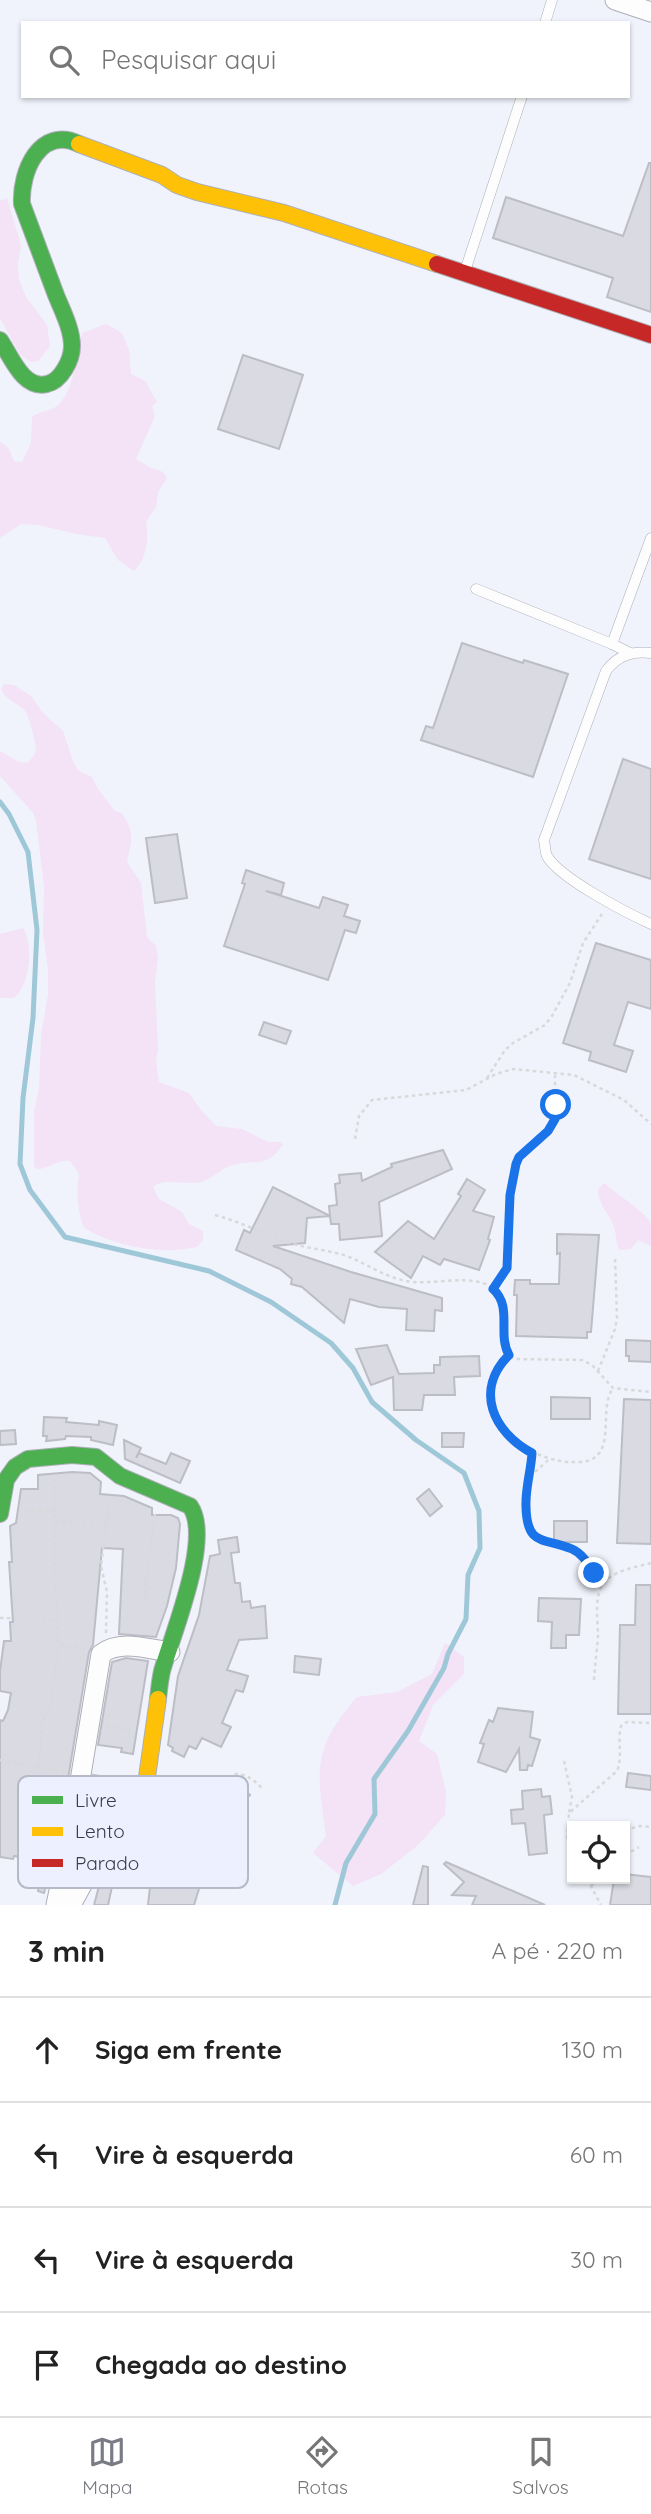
<!DOCTYPE html>
<html lang="pt">
<head>
<meta charset="utf-8">
<style>
  body { margin:0; font-family:Quicksand,sans-serif; background:#f6f6f6; color:#222 }
  .controls { position:absolute; right:21px; bottom:21px; display:grid; overflow:hidden; border-radius:0px; box-shadow:0 2px 5px #0004 }
  .controls button { width:63px; height:63px; display:grid; place-items:center; padding:0; border:0; border-bottom:2px solid #e0e0e0; background:#fff; color:#222; font:35px sans-serif }
  .stop { position:absolute; width:21px; height:21px; margin:-16px; border:5px solid #1a73e8; border-radius:50%; background:#fff }
  .stop.end { background:#1a73e8; border-color:#fff; box-shadow:0 2px 7px #0008 }
  .list { margin:0; padding:0; list-style:none }
  h2 { display:flex; justify-content:space-between; align-items:center; height:91px; margin:0; padding:0 28px; font-size:30px }
  h2 small { font-size:23px; font-weight:400; color:#767676 }
  .list li { display:grid; grid-template-columns:46px 1fr auto; gap:21px; align-items:center; box-sizing:border-box; height:105px; padding:0 28px; border-top:2px solid #e0e0e0 }
  .list b { display:block; font-size:26px; white-space:nowrap }
  .list em { font-size:23px; font-style:normal; color:#767676 }
  .icon { flex:none; width:38px; height:38px; fill:none; stroke:currentColor; stroke-width:2; stroke-linecap:round; stroke-linejoin:round }
  .map { position:relative; flex:none; width:651px; height:1905px; overflow:hidden }
  .search { position:absolute; background:#fff; box-shadow:0 2px 5px #0004; left:21px; right:21px; top:21px; height:77px; display:flex; align-items:center; gap:18px; box-sizing:border-box; padding:0 24px; border-radius:0px; color:#767676; font-size:26px }
  .sheet { height:511px; background:#fff }
  nav { display:flex; justify-content:space-around; align-items:center; box-sizing:border-box; height:98px; border-top:2px solid #e0e0e0; background:#fff; font-size:19px; color:#767676 }
  nav a { display:grid; justify-items:center; gap:4px }
  nav .on { color:#797b85 }
  .map>svg:first-child { display:block }
  .green { fill:#f4e2f6 }
  .lines { fill:none; stroke-linecap:round; stroke-linejoin:round }
  .stream { stroke:#9ec8d7; stroke-width:5 }
  .building { fill:#dadae2; stroke:#bdbdc5; stroke-width:2 }
  .lane-casing { stroke:#adafb7; stroke-width:11 }
  .street-casing { stroke:#adafb7; stroke-width:21 }
  .fast-casing { stroke:#adafb7; stroke-width:18 }
  .slow-casing { stroke:#adafb7; stroke-width:18 }
  .jam-casing { stroke:#adafb7; stroke-width:18 }
  .path { stroke:#d7d9db; stroke-width:2.5; stroke-dasharray:3.5 3.5; stroke-linecap:butt }
  .lane { stroke:#fdfdfe; stroke-width:10 }
  .street { stroke:#fdfdfe; stroke-width:19 }
  .fast { stroke:#4caf50; stroke-width:16 }
  .slow { stroke:#ffc107; stroke-width:16 }
  .jam { stroke:#c62828; stroke-width:16 }
  .route { stroke:#1a73e8; stroke-width:9 }
  .key { fill:#ecf0ff; stroke:#b6bac7; stroke-width:2 }
  .key-label { font-size:19px; fill:#393b45 }
</style>
</head>
<body>
<div class="map">
<svg width="651" height="1905" viewBox="0 0 651 1905">
  <rect width="100%" height="100%" fill="#f0f3fb"/>
  <g class="green">
    <path d="M7 198 21 245 18 264 19 280 26 297 47 325 50 346 38 361 31 362 20 355 0 318V201Z"/>
    <path d="M106 324 122 333 129 350 131 374 145 381 157 402 152 406 155 416 136 459 149 467 163 472 167 478 158 492 156 507 146 522C149 539 147 558 134 571L118 560 105 538 76 534 38 525 21 524 0 538V442L8 447 14 461 22 462 31 443 32 417C39 411 49 412 57 406 73 394 78 352 82 333Z"/>
    <path d="M4 684 14 685 31 696 43 713 63 731 74 764 79 771 92 777 98 789 115 811 122 813C135 834 132 838 127 862L141 883 147 937 156 946 158 958 155 983 158 1049 156 1061 159 1082 189 1093 200 1109 216 1126 242 1129 268 1142H280L283 1144C267 1170 253 1158 230 1166 220 1170 211 1179 201 1182 187 1186 163 1177 153 1187L159 1199 182 1212 189 1224 203 1231V1240L197 1247C160 1255 117 1247 84 1228 77 1210 76 1193 79 1174L70 1161C58 1159 49 1169 37 1169L34 1166V1111L39 1089 41 1035 48 995V970L43 933 44 887 36 821 33 813 0 776V751L19 762 27 763C31 759 36 755 36 749 36 744 29 715 25 711 17 702 6 701 1 689Z"/>
    <path d="M23 928C34 946 30 984 14 998H0V934Z"/>
    <path d="M604 1183C614 1192 649 1215 651 1224 651 1230 651 1239 651 1246L638 1240 631 1249 620 1250C615 1242 617 1235 614 1227 610 1213 599 1207 598 1190Z"/>
    <path d="M445 1643 464 1657V1674L433 1705 419 1741 437 1754 446 1792 445 1815 417 1846 381 1874 353 1886 313 1853 326 1836C317 1771 311 1750 357 1697L397 1692 432 1674Z"/>
  </g>
  <g class="lines">
    <path class="stream" d="M0 802 9 814 28 852 37 930 33 1018 23 1098 20 1164 30 1190 65 1237 209 1271 271 1302 331 1343 353 1368 372 1402 416 1440 464 1473 479 1511 480 1548 468 1575 466 1619 448 1654 444 1668 408 1731 374 1779 375 1814 346 1863 335 1905"/>
  </g>
  <g class="building">
    <path d="M649 163H651V312L607 297 613 278 493 238 506 197 623 236Z"/>
    <path d="M243 355 303 375 279 449 218 429Z"/>
    <path d="M462 643 523 663 524 660 568 674 533 777 421 740 426 726 433 728Z"/>
    <path d="M623 759 651 769V879L589 859Z"/>
    <path d="M177 834 187 898 155 903 146 838Z"/>
    <path d="M246 870 284 883 281 895 266 891 319 908 323 897 348 905 344 916 360 921 356 933 345 930 328 980 224 946 245 884 242 883Z"/>
    <path d="M596 943 651 960V1009L628 1002 614 1045 633 1051 626 1072 589 1060 591 1052 563 1043Z"/>
    <path d="M264 1022 291 1031 286 1044 259 1035Z"/>
    <path d="M443 1150 452 1169 379 1202 382 1236 340 1240 339 1224H331L330 1216 307 1218 305 1243 273 1246 351 1272 442 1298V1311L435 1310 434 1331 406 1330 407 1309 379 1307 350 1299 344 1323 302 1287 291 1284 292 1279 280 1269 236 1250 244 1230 250 1233 273 1187 330 1216 329 1206 337 1205 335 1184 340 1183 339 1175 361 1173 362 1181 392 1167 391 1164Z"/>
    <path d="M467 1179 485 1190 473 1211 494 1217 488 1239 490 1240 479 1270 444 1259 440 1265 423 1256 411 1278 375 1252 408 1221 434 1239 461 1196 458 1194Z"/>
    <path d="M557 1234 599 1235 591 1332H587V1338L516 1336 517 1295H514L515 1280H530V1284H559L560 1253 557 1254Z"/>
    <path d="M626 1340 651 1341V1362L629 1361V1356H626Z"/>
    <path d="M387 1345 399 1374 434 1373V1365H440V1357L479 1356 480 1376 454 1377 455 1395H424L422 1410H394L393 1377 371 1385 356 1349Z"/>
    <path d="M551 1397 590 1398V1419H551Z"/>
    <path d="M624 1399 651 1400V1544L617 1543Z"/>
    <path d="M44 1417 67 1418 66 1422 99 1425V1421L117 1425 113 1445 91 1440V1437L66 1436 65 1439 46 1441 47 1436H43Z"/>
    <path d="M15 1430 16 1444 0 1445V1431Z"/>
    <path d="M442 1433H464L463 1447H442Z"/>
    <path d="M124 1440 141 1448 136 1458 139 1453 166 1464 171 1453 190 1461 180 1483 125 1459Z"/>
    <path d="M72 1472 90 1473 101 1482 100 1494 124 1496 152 1508V1515H171L178 1518 180 1524 176 1568 167 1606 156 1637 119 1634 123 1549 102 1548 93 1645 89 1652 60 1827 44 1893 38 1891 43 1861 14 1856 13 1859 0 1857V1720L3 1721 8 1710 11 1693 0 1691V1671L4 1641H11L10 1622H13L9 1562H12L10 1526 16 1523 21 1489H38V1475Z"/>
    <path d="M429 1489 442 1506 430 1516 417 1499Z"/>
    <rect x="554" y="1521" width="33" height="21"/>
    <path d="M237 1537 239 1552 231 1553 235 1583H240L242 1602 250 1601 251 1608 265 1606 267 1638 239 1640 227 1670 248 1676 243 1692 236 1690 222 1723 231 1727 221 1747 202 1738 196 1749 189 1746 184 1757 172 1751 173 1748 168 1745 178 1676 199 1615 210 1556 220 1554 218 1540Z"/>
    <path d="M636 1585H651V1714H618L620 1625H635Z"/>
    <path d="M539 1598 581 1599 579 1635H566V1648H551L552 1622 538 1621Z"/>
    <path d="M295 1656 321 1659 319 1675 294 1672Z"/>
    <path d="M126 1658 148 1661 133 1754 121 1752 122 1748 98 1745 112 1662Z"/>
    <path d="M498 1708 533 1712 530 1737 540 1740 532 1766 528 1765 527 1770H520L519 1749 506 1772 478 1762 484 1744 480 1743 489 1720 493 1722Z"/>
    <path d="M628 1773 651 1776V1790L626 1787Z"/>
    <path d="M93 1775 128 1780 123 1790 102 1819 87 1812Z"/>
    <path d="M237 1782 250 1795 241 1804 228 1791Z"/>
    <path d="M541 1789 542 1797 550 1796 552 1814 544 1815 547 1853 529 1855 525 1823 512 1824 511 1810 523 1809 522 1791Z"/>
    <path d="M191 1838 225 1844 220 1865 207 1863 194 1905H148L150 1887 168 1888 176 1861 186 1863Z"/>
    <path d="M446 1862 545 1905H472L476 1896 452 1895 464 1882 444 1864Z"/>
    <path d="M423 1866 428 1867V1905H413Z"/>
    <path d="M625 1874 651 1877V1905H610L614 1879H625Z"/>
    <path d="M101 1879 113 1882 108 1905H94Z"/>
  </g>
  <g class="lines">
    <g class="lane-casing">
      <g id="lane">
        <path d="M545 23 552 0"/>
        <path d="M465 271 522 96"/>
        <path d="M476 589 612 644 630 653"/>
        <path d="M612 644 651 538"/>
        <path d="M651 653C632 651 618 655 606 671L544 840C545 844 545 852 547 856 559 878 627 913 651 924"/>
      </g>
    </g>
    <g class="street-casing">
      <g id="street">
        <path d="M615 0 651 12"/>
        <path d="M72 1829 101 1654C120 1639 148 1649 170 1652"/>
        <path d="M56 1905 72 1829C87 1824 98 1826 106 1841L71 1905"/>
      </g>
    </g>
    <g class="fast-casing">
      <g id="fast">
        <path d="M0 340C11 356 23 390 47 384 61 381 72 360 72 346 72 329 62 310 56 295 45 265 33 234 22 204 20 172 40 125 79 144"/>
        <path d="M0 1514 6 1480 15 1467 28 1459 72 1455 96 1457 120 1476 190 1506C213 1538 172 1635 162 1671 160 1680 159 1690 158 1699"/>
      </g>
    </g>
    <g class="slow-casing">
      <g id="slow">
        <path d="M79 144 162 175 177 185 197 192 284 213 437 264"/>
        <path d="M106 1841 138 1798 147 1777 158 1699"/>
      </g>
    </g>
    <g class="jam-casing">
      <path id="jam" d="M437 264 651 335"/>
    </g>
    <g class="path">
      <path d="M487 1078 505 1050 513 1043 545 1025 552 1016 570 983 583 943 602 914"/>
      <path d="M355 1139 359 1116 372 1100 466 1090 496 1074 513 1069 574 1075 624 1100 651 1124"/>
      <path d="M215 1215C241 1222 264 1234 290 1243 309 1249 329 1250 347 1256 367 1264 385 1277 406 1281 431 1286 470 1273 491 1287 517 1304 491 1342 514 1359L582 1360 592 1365 613 1388 651 1392"/>
      <path d="M493 1289 507 1268 510 1195 516 1164 519 1157 548 1131 555 1119V1075"/>
      <path d="M509 1355C460 1403 514 1457 568 1462 576 1462 587 1463 594 1458 614 1445 599 1408 613 1388"/>
      <path d="M598 1371 615 1329 617 1318 615 1256"/>
      <path d="M548 1460C543 1466 533 1472 529 1479 522 1493 524 1532 539 1540 550 1546 564 1545 575 1551 590 1560 588 1570 607 1579"/>
      <path d="M530 1476 532 1453"/>
      <path d="M55 1479 54 1546 58 1644 85 1648"/>
      <path d="M24 1511 55 1510"/>
      <path d="M55 1522 106 1524"/>
      <path d="M0 1618 57 1620"/>
      <path d="M146 1628 147 1603 145 1592 155 1514"/>
      <path d="M106 1633 107 1592 101 1566 110 1494"/>
      <path d="M594 1680C595 1665 597 1651 598 1636 598 1618 592 1590 609 1578 621 1569 637 1567 651 1563"/>
      <path d="M107 1726 132 1730"/>
      <path d="M0 1760 65 1772"/>
      <path d="M564 1761 572 1797 569 1813"/>
      <path d="M39 1768 42 1723 52 1699 58 1644"/>
      <path d="M148 1821 196 1815 206 1807 233 1774C247 1773 253 1780 263 1789"/>
      <path d="M625 1830 640 1826 651 1827"/>
      <path d="M572 1852 567 1837 569 1813 617 1771C623 1756 617 1741 621 1726L627 1722 651 1723"/>
      <path d="M625 1855 639 1847"/>
      <path d="M587 1879 601 1905"/>
      <path d="M591 1886 598 1879"/>
    </g>
    <use href="#lane" class="lane"/>
    <use href="#street" class="street"/>
    <use href="#fast" class="fast"/>
    <use href="#slow" class="slow"/>
    <use href="#jam" class="jam"/>
  </g>
  <g class="lines">
    <path class="route" d="M556 1105 555 1119 548 1131 519 1157 516 1164 510 1195 507 1268 493 1289C513 1307 497 1334 509 1355 474 1390 493 1432 532 1453 531 1471 525 1489 526 1507 527 1548 545 1537 572 1549 583 1554 588 1564 594 1573"/>
  </g>
  <rect x="18" y="1776" width="230" height="112" rx="10" class="key"/>
  <rect x="32" y="1796" width="31" height="8" fill="#4caf50"/>
  <rect x="32" y="1827" width="31" height="9" fill="#ffc107"/>
  <rect x="32" y="1859" width="31" height="8" fill="#c62828"/>
  <g class="key-label">
    <text x="75" y="1807">Livre</text>
    <text x="75" y="1838">Lento</text>
    <text x="75" y="1870">Parado</text>
  </g>
</svg>
<div class="controls">
<button><svg class="icon" aria-label="locate" viewBox="0 0 24 24"><circle cx="12" cy="12" r="6"/><path d="M12 2v4M12 18v4M2 12h4M18 12h4"/></svg></button>
</div>
<div class="stop" style="left:556px;top:1105px"></div>
<div class="stop end" style="left:594px;top:1573px"></div>
<div class="search"><svg class="icon" aria-label="search" viewBox="0 0 24 24"><circle cx="10" cy="10" r="6"/><path d="M15 15l6 6"/></svg>Pesquisar aqui</div>
</div>
<section class="sheet">
<h2>3 min<small>A pé · 220 m</small></h2>
<ul class="list">
<li><svg class="icon" aria-label="ahead" viewBox="0 0 24 24"><path d="M12 20V5M6 11l6-6 6 6"/></svg><div><b>Siga em frente</b></div><em>130 m</em></li>
<li><svg class="icon" aria-label="left" viewBox="0 0 24 24"><path d="M17 20v-9H6M10 6l-5 5 5 5"/></svg><div><b>Vire à esquerda</b></div><em>60 m</em></li>
<li><svg class="icon" aria-label="left" viewBox="0 0 24 24"><path d="M17 20v-9H6M10 6l-5 5 5 5"/></svg><div><b>Vire à esquerda</b></div><em>30 m</em></li>
<li><svg class="icon" aria-label="arrive" viewBox="0 0 24 24"><path d="M6 21V4h12l-3 4 3 4H6"/></svg><div><b>Chegada ao destino</b></div></li>
</ul>
</section>
<nav>
<a class="on"><svg class="icon" aria-label="map" viewBox="0 0 24 24"><path d="M3 6l6-2 6 2 6-2v14l-6 2-6-2-6 2zM9 4v14M15 6v14"/></svg>Mapa</a>
<a><svg class="icon" aria-label="directions" viewBox="0 0 24 24"><path d="M12 3l9 9-9 9-9-9zM9 14v-3h6M13 9l2 2-2 2"/></svg>Rotas</a>
<a><svg class="icon" aria-label="saved" viewBox="0 0 24 24"><path d="M7 4h10v16l-5-4-5 4z"/></svg>Salvos</a>
</nav>
</body>
</html>
